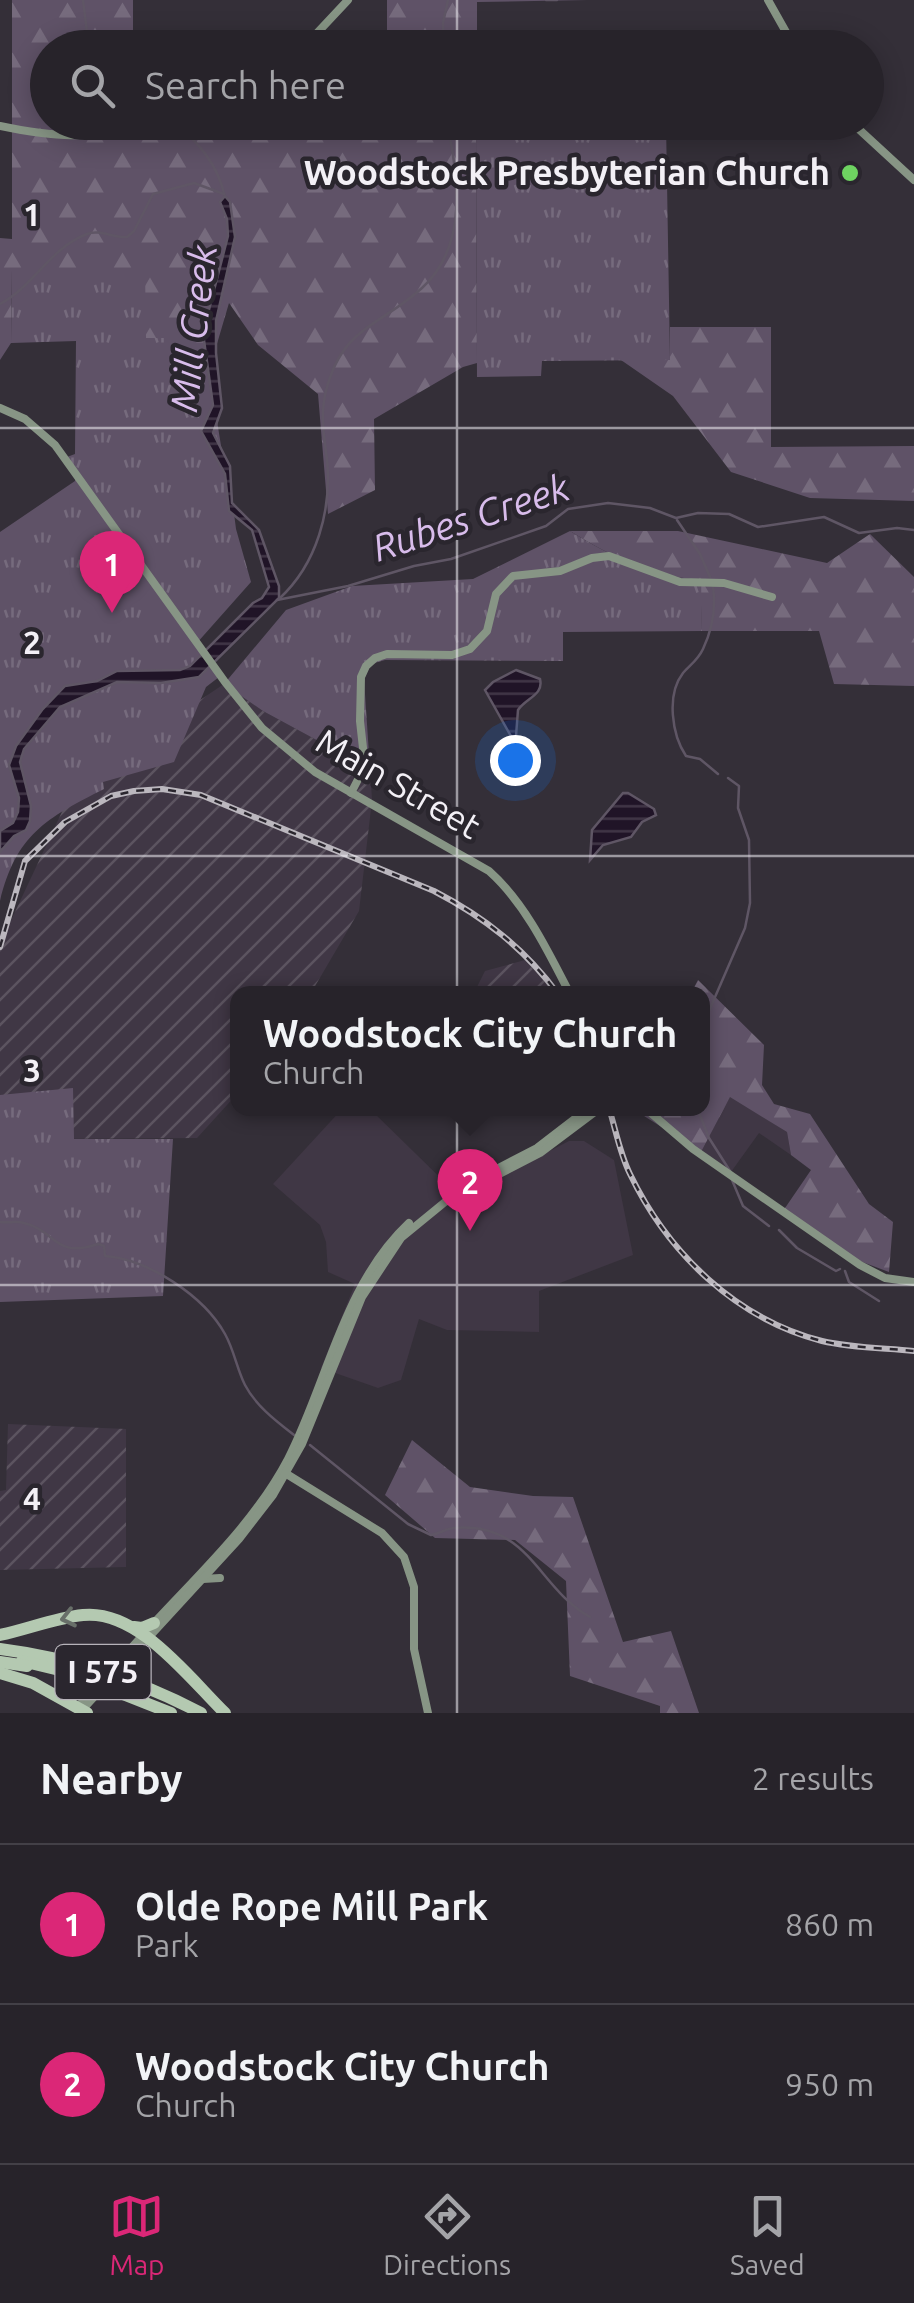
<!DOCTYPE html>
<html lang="en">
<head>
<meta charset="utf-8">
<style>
  body { margin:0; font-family:Ubuntu,sans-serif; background:#332f36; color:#f1f3f6 }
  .you { position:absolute; left:515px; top:760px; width:35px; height:35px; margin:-25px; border:8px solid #fff; border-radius:50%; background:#1a73e8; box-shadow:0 0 0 15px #1a73e833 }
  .badge { display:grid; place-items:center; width:65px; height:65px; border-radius:50%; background:#db2777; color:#fff; font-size:32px; font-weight:700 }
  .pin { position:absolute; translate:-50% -82px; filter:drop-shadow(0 2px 5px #0008) }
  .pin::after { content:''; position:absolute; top:52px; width:35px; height:30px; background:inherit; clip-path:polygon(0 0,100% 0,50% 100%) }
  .popup { position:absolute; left:230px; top:986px; width:480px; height:130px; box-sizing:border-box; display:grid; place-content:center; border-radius:20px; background:#27232a; filter:drop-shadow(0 2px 8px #0005); font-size:32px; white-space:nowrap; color:#a4a4a8 }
  .popup b { font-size:38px; color:#f1f3f6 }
  .popup::after { content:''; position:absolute; left:50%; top:100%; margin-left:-20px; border:20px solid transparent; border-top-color:#27232a }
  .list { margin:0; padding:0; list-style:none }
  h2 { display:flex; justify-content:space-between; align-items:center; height:130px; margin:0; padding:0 40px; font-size:42px }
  h2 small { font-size:32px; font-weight:400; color:#a4a4a8 }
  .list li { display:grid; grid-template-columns:65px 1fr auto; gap:30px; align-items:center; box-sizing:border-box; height:160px; padding:0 40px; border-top:2px solid #434047 }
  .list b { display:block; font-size:38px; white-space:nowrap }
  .list p { margin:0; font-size:32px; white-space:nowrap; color:#a4a4a8 }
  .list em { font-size:32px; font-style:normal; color:#a4a4a8 }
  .icon { flex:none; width:55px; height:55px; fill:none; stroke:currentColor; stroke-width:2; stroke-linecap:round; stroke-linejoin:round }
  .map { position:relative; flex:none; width:914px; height:1713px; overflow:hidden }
  .search { position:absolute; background:#27232a; box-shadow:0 5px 25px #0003; left:30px; right:30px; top:30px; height:110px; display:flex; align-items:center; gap:25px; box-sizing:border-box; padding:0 35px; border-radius:55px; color:#a4a4a8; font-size:38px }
  .sheet { height:450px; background:#27232a }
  nav { display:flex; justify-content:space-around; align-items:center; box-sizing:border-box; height:140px; border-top:2px solid #434047; background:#27232a; font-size:28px; color:#a4a4a8 }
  nav a { display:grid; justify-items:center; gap:5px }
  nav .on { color:#db2777 }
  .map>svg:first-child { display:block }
  .built { fill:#403745 }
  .industrial { fill:url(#industrial-furrows) }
  .forest { fill:url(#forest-firs) }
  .park { fill:url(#park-tufts) }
  .water { fill:url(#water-rules); stroke:#5f5665; stroke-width:2.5 }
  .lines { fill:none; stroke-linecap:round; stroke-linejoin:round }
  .stream { stroke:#5f5665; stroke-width:2.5 }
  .secondary { stroke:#879585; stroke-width:8 }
  .highway { stroke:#b4c9b1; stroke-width:12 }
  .rail-casing { stroke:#bbb7be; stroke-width:6 }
  .rail { stroke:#2a262e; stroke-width:2.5; stroke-dasharray:8; stroke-linecap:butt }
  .oneway { stroke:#686f69 }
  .grid { fill:none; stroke:#f3f0f6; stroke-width:2.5; stroke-opacity:0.55 }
  .poi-dot { fill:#6ed361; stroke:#2a262e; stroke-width:4 }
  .labels { text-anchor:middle; stroke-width:9; stroke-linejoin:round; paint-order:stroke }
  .shield { fill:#2a262e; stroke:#b7b3ba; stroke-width:2.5 }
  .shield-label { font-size:32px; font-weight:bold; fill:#f3f0f6 }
  .poi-label { font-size:35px; font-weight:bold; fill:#f3f0f6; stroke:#2a262e; text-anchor:end }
  .street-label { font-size:35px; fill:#f3f0f6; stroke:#2a262e }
  .water-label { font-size:38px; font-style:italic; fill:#d8bceb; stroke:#2a262e }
  .grid-label { font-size:32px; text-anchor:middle; font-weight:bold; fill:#f3f0f6; stroke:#2a262e; stroke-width:9; stroke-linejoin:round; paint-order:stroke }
</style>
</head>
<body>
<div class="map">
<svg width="914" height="1713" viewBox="0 0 914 1713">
  <defs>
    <pattern id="industrial-furrows" width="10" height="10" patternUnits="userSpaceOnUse" patternTransform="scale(2.5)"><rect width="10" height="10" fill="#403745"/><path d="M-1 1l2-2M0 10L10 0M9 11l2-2" fill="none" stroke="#5c5460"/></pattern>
    <pattern id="forest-firs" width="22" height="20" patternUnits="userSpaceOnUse" patternTransform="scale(2.5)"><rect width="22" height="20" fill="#5f5267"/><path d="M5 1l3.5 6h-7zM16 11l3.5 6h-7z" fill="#766b7d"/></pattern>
    <pattern id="park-tufts" width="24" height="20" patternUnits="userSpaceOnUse" patternTransform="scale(2.5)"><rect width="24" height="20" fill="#5f5267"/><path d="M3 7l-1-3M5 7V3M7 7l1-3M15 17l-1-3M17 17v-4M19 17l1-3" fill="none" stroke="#766b7d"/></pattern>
    <pattern id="water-rules" width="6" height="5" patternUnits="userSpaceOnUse" patternTransform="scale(2.5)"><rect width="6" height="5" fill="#201427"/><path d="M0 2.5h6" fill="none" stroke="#413647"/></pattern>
  </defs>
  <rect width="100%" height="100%" fill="#342f38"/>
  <g class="built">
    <path d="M730 1096 787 1132 791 1155 759 1133 731 1172 701 1152Z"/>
    <path d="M342 1109H370L460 1197 569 1141H584L614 1160 633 1255 539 1291V1332L447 1330 419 1319 401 1380 378 1388 321 1368 355 1284 328 1272 326 1242 320 1225 273 1184Z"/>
  </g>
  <g class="industrial">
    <path d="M224 684 263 711 370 769 372 800 359 911 311 993 238 994 237 1094 197 1138 36 1139 0 1097V944L75 784Z"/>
    <path d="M525 960 555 993H474L485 971Z"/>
    <path d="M8 1424 126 1429V1567L0 1570V1491L6 1490Z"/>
  </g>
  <g class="forest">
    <path d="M12 0H133V47L48 48V122L476 123 477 363 463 367 374 419 375 490 328 514 318 394 258 345 229 303 209 371H165L146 338 12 269 11 343 0 360V238L12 239Z"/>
    <path d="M587 0 477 2V47H387V0Z"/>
    <path d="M670 327H771V447L914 446V501L810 498 731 472 673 396 621 360H670Z"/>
    <path d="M570 531H678L827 563 870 534 914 577V686L834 684 819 631H701L702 580C653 577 612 557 570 531Z"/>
    <path d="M698 980 764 1045 762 1085 774 1104 810 1114 869 1204 893 1222 889 1272 849 1257 783 1211 811 1170 791 1155 787 1132 730 1097 701 1152 633 1109 702 1108V994L691 993Z"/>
    <path d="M412 1440 470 1487 533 1496 573 1497 623 1642 671 1631 699 1713H660V1706L570 1676 566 1581 515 1540 435 1538 385 1495Z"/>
  </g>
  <g class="park">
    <path d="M666 123 670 360 542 361 541 376 477 377 476 126Z"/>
    <path d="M145 268 146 338H165L166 371H209L222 452 227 459 236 529 251 582 196 644 219 677 206 687 174 762 103 782 104 789C46 818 16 835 0 901V532L75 481V468L67 457 75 454 76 341 11 343 12 269Z"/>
    <path d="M570 531C612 557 653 577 703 580L701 631 563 632V661L385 660 371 664 364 679 370 769 263 711 224 684 286 610 352 586 473 579Z"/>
    <path d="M73 1088 74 1139H173L163 1296 0 1302V1095Z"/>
  </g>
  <g class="water">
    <path d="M225 196 230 202 235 237 216 321V353L222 408 213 433 230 466 232 503 259 530 279 586V598L199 677 161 683 117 682 60 707 24 749 20 762 31 806 30 821 26 830 14 836 0 852V831L13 823 18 812 19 798 9 765 16 746 42 710 65 686 97 681 117 671 180 670 190 666 253 603 262 598 269 587 252 530 229 511 225 474 201 431 213 405 203 333 228 236 227 219 220 202Z"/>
    <path d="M516 670 540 679C544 695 526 698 518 710L516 736 512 738 485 690 493 682Z"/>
    <path d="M623 793H628L654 809 656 815 642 822 631 837 603 845 590 860 592 830Z"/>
  </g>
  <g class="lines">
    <g class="stream">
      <path d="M83 0 89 48"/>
      <path d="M546 0H557"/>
      <path d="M444 48 443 23 448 0"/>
      <path d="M173 122C199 142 218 165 225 197"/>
      <path d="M0 304C34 286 50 248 87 234 100 229 113 238 127 237L134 231 153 194 194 183 224 194"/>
      <path d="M677 520 700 554 710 577"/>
      <path d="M713 587C716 608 712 630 703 649 698 660 690 665 683 673 666 695 672 735 686 756L700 759 718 774"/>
      <path d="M279 599C317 564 332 510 327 459 324 437 320 414 326 391 342 327 379 327 422 288 469 245 458 177 447 122"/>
      <path d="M277 600 348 586 414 566 451 559 546 526 568 509 608 503 650 508 676 518 698 513 729 514 758 527 824 517 859 533 897 528 914 530"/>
      <path d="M702 1027 745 928 750 903 749 840 738 808 739 786 728 778"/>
      <path d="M697 1108 709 1138 730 1171"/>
      <path d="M732 1180 743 1206 769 1226"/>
      <path d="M0 1222C8 1223 17 1221 24 1223 57 1231 54 1259 98 1244L104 1246 105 1256C148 1259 204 1296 225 1334 234 1350 237 1369 245 1385 256 1406 276 1421 294 1435"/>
      <path d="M779 1230 797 1248 836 1271 840 1269"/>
      <path d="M845 1271 849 1282 879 1301"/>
      <path d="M310 1445 408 1524 431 1535C439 1534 445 1529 453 1528 530 1521 537 1588 590 1617"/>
    </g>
    <g class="secondary">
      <path d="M768 0 795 48"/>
      <path d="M303 48 348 0"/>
      <path d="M851 122 914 180"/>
      <path d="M0 126C48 136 96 142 142 122"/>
      <path d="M0 408 25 419 55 445 225 682 262 728 315 772 489 871C525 903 548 951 570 994"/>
      <path d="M351 793 365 766 360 721 361 677 366 666 375 658 387 654 452 655 470 649 487 631 496 594 513 576 560 571 592 558 609 556 680 582 724 583 772 597"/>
      <path d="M645 1108 693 1149 860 1265 885 1278 914 1282"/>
      <path d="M462 1187 537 1148 589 1108"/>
      <path d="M285 1473 382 1533 404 1557 414 1587V1649L428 1713"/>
      <path d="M203 1579 220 1578"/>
      <path d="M153 1624C201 1572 255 1522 288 1459 328 1381 343 1285 409 1223"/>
      <path d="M77 1708 144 1634"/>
      <path d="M82 1710 239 1539 273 1495 302 1444 362 1297 401 1238 445 1202 540 1153 600 1108"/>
    </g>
    <g class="highway">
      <path d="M134 1627 142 1628 154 1623"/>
      <path d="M0 1635C28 1629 55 1618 83 1615 138 1609 189 1678 225 1713"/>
      <path d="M0 1649C70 1658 138 1680 201 1713"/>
      <path d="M22 1661 105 1681"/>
      <path d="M0 1662 27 1666"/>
      <path d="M0 1673 33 1683 87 1713"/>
      <path d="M95 1683 171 1713"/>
    </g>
    <g class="rail-casing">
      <g id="rail">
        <path d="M0 947 25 861 65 822 111 796 134 791 162 789 201 795 434 891C484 917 524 948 558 994"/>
        <path d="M525 991 530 994"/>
        <path d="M609 1108C616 1131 620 1154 630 1174 668 1253 736 1319 822 1341 852 1348 884 1348 914 1351"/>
      </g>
    </g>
    <use href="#rail" class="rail"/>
  </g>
  <defs><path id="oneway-chevron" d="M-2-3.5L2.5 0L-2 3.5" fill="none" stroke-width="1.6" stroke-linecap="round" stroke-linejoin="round" transform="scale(2.5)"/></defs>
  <use class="oneway" href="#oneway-chevron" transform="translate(68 1618) rotate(167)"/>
  <path class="grid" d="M457 0V48M457 122V1713M0 428H914M0 856H914M0 1285H914"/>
  <circle class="poi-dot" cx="850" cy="173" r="10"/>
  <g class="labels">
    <rect class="shield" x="55.5" y="1645" width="95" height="54" rx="8"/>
    <g class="shield-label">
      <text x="103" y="1683">I 575</text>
    </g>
    <g class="poi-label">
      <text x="830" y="185">Woodstock Presbyterian Church</text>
    </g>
    <g class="street-label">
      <text transform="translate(398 784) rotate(30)" y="12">Main Street</text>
    </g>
    <g class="water-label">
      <text transform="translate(194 328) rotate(-83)" y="13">Mill Creek</text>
      <text transform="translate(471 518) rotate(-18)" y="13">Rubes Creek</text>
    </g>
  </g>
  <g class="grid-label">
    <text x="32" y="226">1</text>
    <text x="32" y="654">2</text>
    <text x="32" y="1082">3</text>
    <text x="32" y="1510">4</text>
  </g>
</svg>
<div class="you"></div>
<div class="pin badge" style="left:112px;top:613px">1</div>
<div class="pin badge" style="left:470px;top:1231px">2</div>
<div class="popup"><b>Woodstock City Church</b>Church</div>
<div class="search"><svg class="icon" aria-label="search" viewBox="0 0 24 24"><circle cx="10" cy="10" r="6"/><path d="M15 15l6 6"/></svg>Search here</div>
</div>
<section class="sheet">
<h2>Nearby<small>2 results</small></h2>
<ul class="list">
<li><span class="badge">1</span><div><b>Olde Rope Mill Park</b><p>Park</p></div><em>860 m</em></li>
<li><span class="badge">2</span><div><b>Woodstock City Church</b><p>Church</p></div><em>950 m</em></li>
</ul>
</section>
<nav>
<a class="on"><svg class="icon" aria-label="map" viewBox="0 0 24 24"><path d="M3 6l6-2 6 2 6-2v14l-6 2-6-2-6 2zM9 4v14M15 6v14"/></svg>Map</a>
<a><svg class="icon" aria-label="directions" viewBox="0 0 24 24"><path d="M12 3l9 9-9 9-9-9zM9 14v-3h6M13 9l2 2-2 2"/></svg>Directions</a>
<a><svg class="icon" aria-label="saved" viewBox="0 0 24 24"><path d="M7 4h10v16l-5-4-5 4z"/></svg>Saved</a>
</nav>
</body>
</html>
